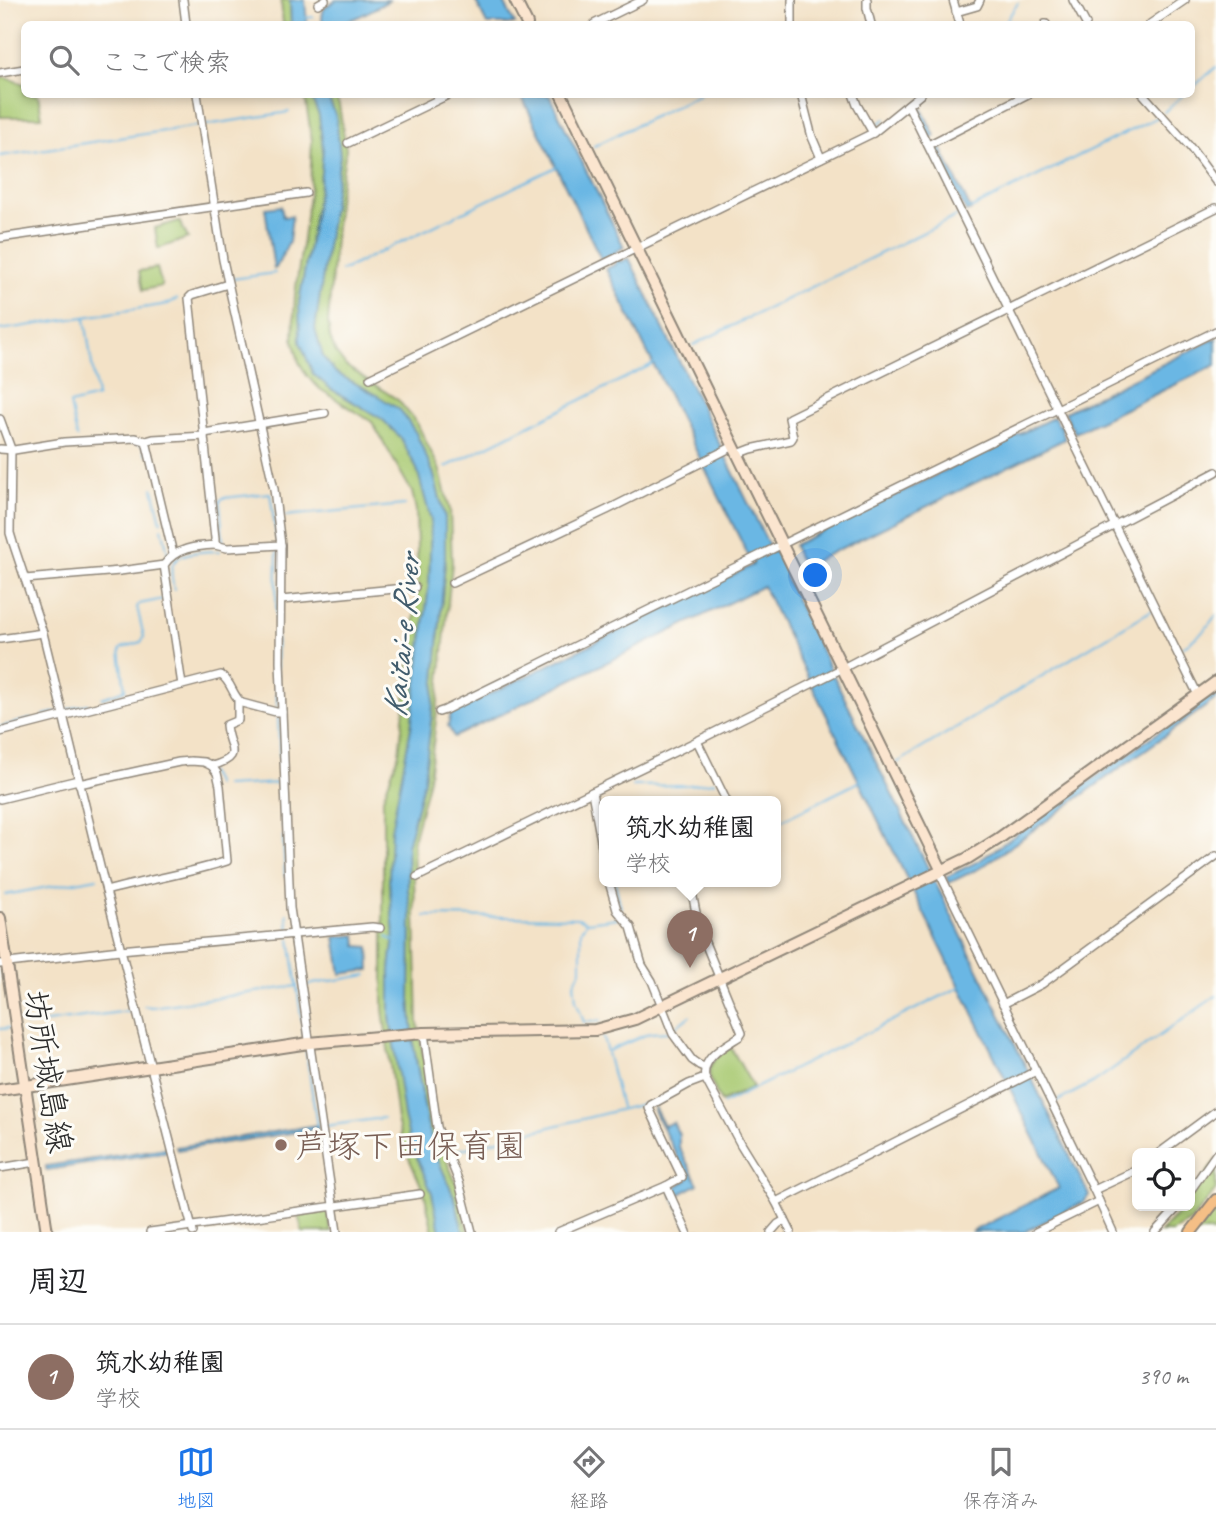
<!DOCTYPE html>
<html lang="ja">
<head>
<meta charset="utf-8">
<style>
  body { margin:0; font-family:Caveat,"Klee One",sans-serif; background:#f2f2f2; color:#202124 }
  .controls { position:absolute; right:21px; bottom:21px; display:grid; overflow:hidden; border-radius:10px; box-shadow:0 4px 10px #0003 }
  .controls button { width:63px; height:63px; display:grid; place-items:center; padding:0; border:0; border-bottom:2px solid #e0e0e0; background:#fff; color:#202124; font:35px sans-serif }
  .you { position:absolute; left:816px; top:576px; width:24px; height:24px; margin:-18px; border:5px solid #fff; border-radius:50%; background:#1a73e8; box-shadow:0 0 0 10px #1a73e833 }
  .badge { display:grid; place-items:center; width:46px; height:46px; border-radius:50%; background:#1a73e8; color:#fff; font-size:23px; font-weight:700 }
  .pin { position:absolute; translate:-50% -58px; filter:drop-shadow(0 2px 4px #0008) }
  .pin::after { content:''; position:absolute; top:37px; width:24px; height:21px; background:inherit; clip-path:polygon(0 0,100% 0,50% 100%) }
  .popup { position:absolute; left:599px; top:796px; width:182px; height:91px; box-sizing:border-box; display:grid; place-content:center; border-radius:10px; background:#fff; filter:drop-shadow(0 2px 5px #0005); font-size:23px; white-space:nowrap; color:#757577 }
  .popup b { font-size:26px; color:#202124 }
  .popup::after { content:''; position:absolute; left:50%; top:100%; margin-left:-14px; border:14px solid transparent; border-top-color:#fff }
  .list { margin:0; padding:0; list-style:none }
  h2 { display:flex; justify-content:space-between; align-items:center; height:91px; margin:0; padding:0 28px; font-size:30px }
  h2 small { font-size:23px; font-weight:400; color:#757577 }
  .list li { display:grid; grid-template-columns:46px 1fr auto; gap:21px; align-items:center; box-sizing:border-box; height:105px; padding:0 28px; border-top:2px solid #e0e0e0 }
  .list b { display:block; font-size:26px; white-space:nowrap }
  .list p { margin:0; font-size:23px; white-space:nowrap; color:#757577 }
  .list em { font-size:23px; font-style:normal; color:#757577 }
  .icon { flex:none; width:38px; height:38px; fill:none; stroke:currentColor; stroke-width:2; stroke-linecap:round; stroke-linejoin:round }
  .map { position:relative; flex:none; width:1216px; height:1232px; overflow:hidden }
  .search { position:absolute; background:#fff; box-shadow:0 4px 10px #0003; left:21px; right:21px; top:21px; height:77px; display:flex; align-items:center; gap:18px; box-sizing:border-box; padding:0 24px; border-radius:10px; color:#757577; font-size:26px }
  .sheet { height:196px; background:#fff }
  nav { display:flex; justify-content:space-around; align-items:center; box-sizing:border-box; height:98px; border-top:2px solid #e0e0e0; background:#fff; font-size:19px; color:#757577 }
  nav a { display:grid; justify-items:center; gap:4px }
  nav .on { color:#1a73e8 }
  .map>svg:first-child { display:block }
  .green { fill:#a8c971; stroke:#6a7a4e; stroke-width:2 }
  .water { fill:#6bb7e4; stroke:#4b7188; stroke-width:2 }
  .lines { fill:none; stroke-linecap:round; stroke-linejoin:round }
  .stream { stroke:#6bb7e4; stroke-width:2 }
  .street-casing { stroke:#8f8679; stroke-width:10 }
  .secondary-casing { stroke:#8f8679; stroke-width:14 }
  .primary-casing { stroke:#8f8679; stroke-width:14 }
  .street { stroke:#fff; stroke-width:7 }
  .secondary { stroke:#fbe5cf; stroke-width:10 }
  .primary { stroke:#f5bf86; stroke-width:10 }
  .education-dot { fill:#8d6e63; stroke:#fdfcf7; stroke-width:2.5 }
  .labels { text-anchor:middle; stroke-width:6; stroke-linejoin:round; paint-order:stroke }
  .street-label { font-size:33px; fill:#2b2b2b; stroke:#fdfcf7 }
  .education-label { font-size:33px; fill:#785e54; stroke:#fdfcf7; text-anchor:start }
  .water-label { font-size:35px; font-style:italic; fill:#415c6c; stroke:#fdfcf7 }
</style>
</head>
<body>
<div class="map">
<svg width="1216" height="1232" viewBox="0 0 1216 1232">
  <rect width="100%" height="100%" fill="#fdfcf7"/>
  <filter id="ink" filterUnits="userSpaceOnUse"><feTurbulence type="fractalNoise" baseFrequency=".0143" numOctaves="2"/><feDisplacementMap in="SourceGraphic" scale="14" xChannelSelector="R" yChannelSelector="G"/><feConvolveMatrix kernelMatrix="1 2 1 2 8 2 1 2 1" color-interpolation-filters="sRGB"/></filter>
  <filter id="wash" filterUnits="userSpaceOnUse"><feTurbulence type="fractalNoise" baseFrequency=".00686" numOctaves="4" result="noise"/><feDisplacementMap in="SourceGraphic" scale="28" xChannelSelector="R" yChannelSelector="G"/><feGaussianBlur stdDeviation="1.57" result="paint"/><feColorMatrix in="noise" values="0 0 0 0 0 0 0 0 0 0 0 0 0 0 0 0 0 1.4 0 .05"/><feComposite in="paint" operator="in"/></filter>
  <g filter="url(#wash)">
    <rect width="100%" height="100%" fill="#f3e2c7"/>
    <g class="green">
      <path d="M281 0H290L291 24H283Z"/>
      <path d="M0 76 24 84V94L38 95 42 117H0Z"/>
      <path d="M303 95H310L319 115 323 149 320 184 299 302 331 389 382 419 400 437 417 469 431 520 429 585 411 728 402 778 389 879 394 935 390 969V1017L410 1141 433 1193 440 1232H433L424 1192 403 1145 397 1120 383 1009V798L399 753 418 587 416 510 412 492 372 422 320 389 307 376 299 362 293 340 295 295 310 188 312 140 306 103Z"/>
      <path d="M327 95H335L339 105 346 149 338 201 328 322 330 338 336 353 346 366 398 400 417 423 439 468 450 510 452 563 437 711 429 779 413 841 418 1023 434 1129 458 1188 468 1232H463L455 1199 436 1155 427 1122 414 1048 410 999 411 915 408 890 407 846 424 780 433 705 445 561V518L433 472 375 394 336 373 323 357 315 329 340 156 336 116Z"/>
      <path d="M179 221 188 238 158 249 155 228Z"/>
      <path d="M157 268 162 286 143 290 139 271Z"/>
      <path d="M730 1046 753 1087 721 1102C706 1072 702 1068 730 1046Z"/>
      <path d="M1216 1160V1190L1191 1221 1172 1232H1160L1174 1218 1183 1206H1190V1196Z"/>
      <path d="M1216 1207V1232H1197Z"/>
      <path d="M328 1210 331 1232H302L299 1214Z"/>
    </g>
    <g class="water">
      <path d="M290 0H305L307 24H291Z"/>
      <path d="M336 0H390C374 8 338 32 322 21 322 8 325 6 336 0Z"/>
      <path d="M475 0H503L515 24H487Z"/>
      <path d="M310 95H327L336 116 340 156 315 329 323 357 336 373 375 394 400 410 416 433 433 472 445 518V561L433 705 424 780 407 846 408 890 411 915 410 999 414 1048 427 1122 436 1155 455 1199 463 1232H440L432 1193 410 1141 404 1116 390 1017V969L394 935 389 879 391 830 411 728 429 585 431 520 417 469 400 437 382 419 331 389 313 374 300 342 299 302 320 184 323 149 319 115Z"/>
      <path d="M521 95H549L624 247 615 252 620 262 629 258 772 552 776 551 787 573 785 577 1089 1195 1084 1202 1024 1232H971L1059 1188 763 586 454 737 448 726 451 713 753 565 606 269 616 264 612 254 601 259Z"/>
      <path d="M919 103 935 136 930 139 914 105Z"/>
      <path d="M939 144 971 210 966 212 934 146Z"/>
      <path d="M281 206 283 217 292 216 289 242 276 268 274 269 265 208Z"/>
      <path d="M1216 338V365L1075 433 1070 424 1061 429 1065 439 805 566 800 558H798L794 545 1054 417 1059 426 1069 421 1065 412Z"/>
      <path d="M1216 691V699L982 867 949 883 946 877 979 861Z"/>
      <path d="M356 935 357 946 369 947 370 970 341 974 335 937Z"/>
      <path d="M654 1107 664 1126 673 1122 679 1135V1147L698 1184 680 1194 678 1200 693 1231 700 1230V1232H690L671 1192 673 1188 688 1180V1177L653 1110Z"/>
      <path d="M318 1125V1129L177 1150 176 1147Z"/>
      <path d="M167 1148V1152L47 1170 46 1169V1166Z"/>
    </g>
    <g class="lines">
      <g class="stream">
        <path d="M304 18 313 17"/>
        <path d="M1004 24 1018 3"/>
        <path d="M1192 88 1216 67"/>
        <path d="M1164 112 1184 94"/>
        <path d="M206 125 289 112"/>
        <path d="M877 125 885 119"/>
        <path d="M594 146 700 94"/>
        <path d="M0 156 197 126"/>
        <path d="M970 209 1158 117"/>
        <path d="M341 271 556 167"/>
        <path d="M232 279 275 273"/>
        <path d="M0 330 168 304 177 299"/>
        <path d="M693 345 957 216"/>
        <path d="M77 437 70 404 97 397 85 319"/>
        <path d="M125 442H131L143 445 146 454"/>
        <path d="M79 446 94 444"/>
        <path d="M446 467 653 364"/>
        <path d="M153 488 161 522"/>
        <path d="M284 516 405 505"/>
        <path d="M162 528 168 553"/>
        <path d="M223 543 220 501 223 498 270 493 277 541"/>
        <path d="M174 590C173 583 170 573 172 566 177 550 207 552 220 551"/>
        <path d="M276 622 277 549"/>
        <path d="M276 630 277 707"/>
        <path d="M1182 648 1204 631 1216 615"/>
        <path d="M102 698 125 690 120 651 122 648 141 642 144 637 137 607 139 604 164 599"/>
        <path d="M65 710 88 704"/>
        <path d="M44 715 57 712"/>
        <path d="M278 718 283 829"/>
        <path d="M0 727 31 719"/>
        <path d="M897 763 1152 610"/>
        <path d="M194 766C207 769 211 773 216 786"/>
        <path d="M225 786 280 783"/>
        <path d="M633 786 689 785 714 782"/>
        <path d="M776 823 859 782"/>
        <path d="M283 836 285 877"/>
        <path d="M615 882 621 909"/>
        <path d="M5 895 97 878"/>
        <path d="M287 914 289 930"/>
        <path d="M425 916 578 918 587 922"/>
        <path d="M387 937 395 941"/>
        <path d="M290 939 304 1036"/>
        <path d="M307 985 367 975"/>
        <path d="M144 1006 152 1007 297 986"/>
        <path d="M600 1021 584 1022 576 1000 574 983 581 970V930L587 922 618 918"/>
        <path d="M25 1025 128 1011"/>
        <path d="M674 1028 690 1016"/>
        <path d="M0 1029 10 1028"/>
        <path d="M603 1037 621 1107"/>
        <path d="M306 1051 317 1126"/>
        <path d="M608 1051 650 1033 669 1032"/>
        <path d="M1056 1102 1094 1082 1216 996"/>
        <path d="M723 1104 960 987"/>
        <path d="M325 1126 383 1118"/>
        <path d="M454 1151 643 1104"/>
      </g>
    </g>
  </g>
  <g filter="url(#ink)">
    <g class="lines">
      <g class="street-casing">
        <g id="street">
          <path d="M183 0 186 24"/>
          <path d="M792 0V24"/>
          <path d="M867 0V8L871 24"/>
          <path d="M953 0 960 24"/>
          <path d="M1073 0 1086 24"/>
          <path d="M318 4 325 0"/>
          <path d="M956 12 977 6 980 0"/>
          <path d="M594 24 643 0"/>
          <path d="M1045 24H1046"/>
          <path d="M1150 24 1185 0"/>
          <path d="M0 73 24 69"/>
          <path d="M197 94 223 260 274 489 281 545 280 662 290 908 337 1232"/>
          <path d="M801 94 812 137 821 158"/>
          <path d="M853 94 857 105 873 133"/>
          <path d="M1143 94 1190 147 1216 182"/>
          <path d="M908 105 1198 695"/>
          <path d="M348 143 450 94"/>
          <path d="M928 145 1028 94"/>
          <path d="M0 238 306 193"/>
          <path d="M370 378 873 133 921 94"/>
          <path d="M0 419 11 449 10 533 13 543 43 633 106 891 193 1232"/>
          <path d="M204 433 325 413"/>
          <path d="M146 441 173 554"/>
          <path d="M0 449 14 450 64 442 135 438 146 441 153 439 204 436"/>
          <path d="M738 454 751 449 791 440 793 437 789 418 1216 208"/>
          <path d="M215 545 227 548 281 545"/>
          <path d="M25 579 120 571 164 565"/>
          <path d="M452 583 607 510 734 446"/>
          <path d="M281 600 415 587"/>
          <path d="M0 639 43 633"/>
          <path d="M182 685 164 565C175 548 196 546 215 545V538L189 298 192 295 228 284"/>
          <path d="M439 712 445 710 1216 331"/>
          <path d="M0 732 221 675C232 682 232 696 242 703L276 712H282"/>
          <path d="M697 741 727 802"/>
          <path d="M212 766C245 756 228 750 226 725L238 720V701"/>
          <path d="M79 784 179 762 191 761 204 762 212 766 217 773 220 786 227 861C187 874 146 880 106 891"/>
          <path d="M592 792 604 857"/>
          <path d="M0 799 78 780"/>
          <path d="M942 871 941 876 1094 1190 1113 1232"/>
          <path d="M417 877 697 741 843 668 1216 472"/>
          <path d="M609 882 617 910 631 927 642 965 652 981 673 1034 692 1060 699 1065 704 1067"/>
          <path d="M690 882 699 928 742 1033 740 1036C725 1046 701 1057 705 1078L741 1145 776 1202 791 1232"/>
          <path d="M0 964 120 950 372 927 380 928"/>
          <path d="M1003 1004 1042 984 1216 856"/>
          <path d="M424 1033 437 1127 459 1182 472 1232"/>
          <path d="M1159 1153 1216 1111"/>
          <path d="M0 1168 36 1162"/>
          <path d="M666 1186 687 1232"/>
          <path d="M1094 1190 1137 1170"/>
          <path d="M1190 1191 1216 1154"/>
          <path d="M776 1202 1036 1071"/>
          <path d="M150 1232 420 1194"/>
          <path d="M558 1232 666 1186 682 1177 649 1108 651 1105 689 1084 705 1078"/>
          <path d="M771 1232 778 1224 785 1220"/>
          <path d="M1036 1232 1099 1201"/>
          <path d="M1155 1232 1179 1206"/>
        </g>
      </g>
      <g class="secondary-casing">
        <g id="secondary">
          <path d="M515 0 527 24"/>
          <path d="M561 94 942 871"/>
          <path d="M0 918 47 1232"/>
          <path d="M0 1090 309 1043 424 1033 595 1030 635 1019 968 858 998 839 1216 682"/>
        </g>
      </g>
      <g class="primary-casing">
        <path id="primary" d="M1191 1232 1216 1200"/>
      </g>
      <use href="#street" class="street"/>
      <use href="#secondary" class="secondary"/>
      <use href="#primary" class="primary"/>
    </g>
  </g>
  <circle class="education-dot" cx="281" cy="1145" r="7"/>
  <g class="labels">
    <g class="street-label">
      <text transform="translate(49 1071) rotate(81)" y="12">坊所城島線</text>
    </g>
    <g class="education-label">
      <text x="295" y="1157">芦塚下田保育園</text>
    </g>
    <g class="water-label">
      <text transform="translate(401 636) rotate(-85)" y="12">Kaitai-e River</text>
    </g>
  </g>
</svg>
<div class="controls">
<button><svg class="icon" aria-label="locate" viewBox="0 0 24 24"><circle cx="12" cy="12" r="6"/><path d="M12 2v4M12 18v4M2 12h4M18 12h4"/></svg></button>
</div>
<div class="you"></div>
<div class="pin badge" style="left:690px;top:968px;background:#8d6e63">1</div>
<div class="popup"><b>筑水幼稚園</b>学校</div>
<div class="search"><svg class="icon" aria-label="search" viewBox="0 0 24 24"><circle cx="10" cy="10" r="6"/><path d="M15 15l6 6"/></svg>ここで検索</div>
</div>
<section class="sheet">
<h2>周辺<small></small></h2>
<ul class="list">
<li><span class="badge" style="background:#8d6e63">1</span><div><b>筑水幼稚園</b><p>学校</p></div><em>390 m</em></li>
</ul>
</section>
<nav>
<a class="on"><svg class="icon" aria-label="map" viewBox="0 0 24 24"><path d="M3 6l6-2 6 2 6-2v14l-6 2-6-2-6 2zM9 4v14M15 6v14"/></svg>地図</a>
<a><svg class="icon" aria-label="directions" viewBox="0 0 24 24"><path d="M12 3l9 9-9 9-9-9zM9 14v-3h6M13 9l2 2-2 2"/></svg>経路</a>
<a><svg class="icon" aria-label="saved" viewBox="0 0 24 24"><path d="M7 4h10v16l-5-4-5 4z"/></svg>保存済み</a>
</nav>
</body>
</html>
